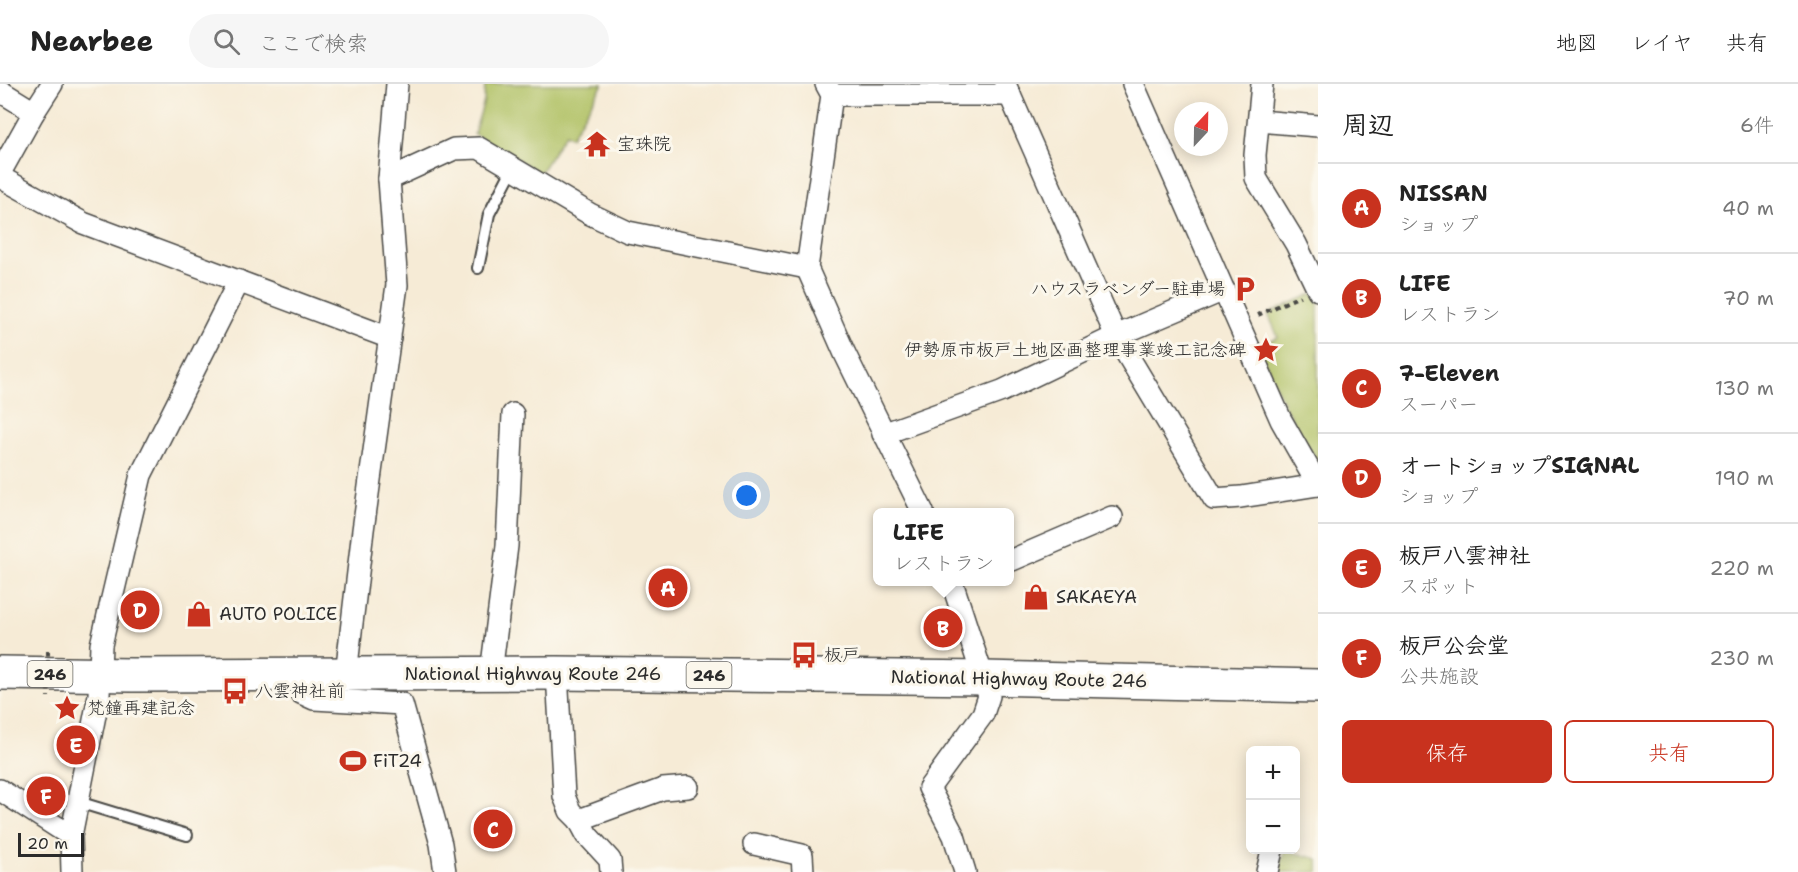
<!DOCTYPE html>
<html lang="ja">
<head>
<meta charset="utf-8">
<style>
  body { margin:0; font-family:"Shantell Sans","Klee One",sans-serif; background:#f6f6f6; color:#222 }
  .controls { position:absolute; right:18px; bottom:18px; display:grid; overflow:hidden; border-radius:9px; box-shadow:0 3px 15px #0003 }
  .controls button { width:54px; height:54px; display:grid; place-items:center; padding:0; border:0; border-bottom:2px solid #e0e0e0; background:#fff; color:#222; font:30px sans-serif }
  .compass { position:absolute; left:1174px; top:18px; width:54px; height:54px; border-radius:50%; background:#fff; box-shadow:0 3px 15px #0003; rotate:22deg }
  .scale { position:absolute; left:18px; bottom:15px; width:66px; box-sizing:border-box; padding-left:6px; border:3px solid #2b2b2b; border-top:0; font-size:16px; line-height:21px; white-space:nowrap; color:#2b2b2b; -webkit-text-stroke:4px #fbf7ec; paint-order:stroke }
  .you { position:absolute; left:747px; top:412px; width:21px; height:21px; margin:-15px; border:4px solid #fff; border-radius:50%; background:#1a73e8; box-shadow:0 0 0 9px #1a73e833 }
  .badge { display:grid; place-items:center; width:39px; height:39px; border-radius:50%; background:#c8321e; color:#fff; font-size:20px; font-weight:700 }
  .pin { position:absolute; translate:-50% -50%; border:3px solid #fff; box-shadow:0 2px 6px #0006 }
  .popup { position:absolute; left:873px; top:424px; width:141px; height:78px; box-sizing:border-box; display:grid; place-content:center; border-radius:9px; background:#fff; filter:drop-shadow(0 2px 4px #0005); font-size:20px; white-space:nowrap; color:#767676 }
  .popup b { font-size:22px; color:#222 }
  .popup::after { content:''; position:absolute; left:50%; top:100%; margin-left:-12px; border:12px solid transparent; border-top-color:#fff }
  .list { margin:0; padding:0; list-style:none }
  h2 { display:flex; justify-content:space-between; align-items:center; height:78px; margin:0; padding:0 24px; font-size:26px }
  h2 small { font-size:20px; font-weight:400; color:#767676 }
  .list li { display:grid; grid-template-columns:39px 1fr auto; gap:18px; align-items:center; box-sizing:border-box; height:90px; padding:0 24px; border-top:2px solid #e0e0e0 }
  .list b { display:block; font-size:22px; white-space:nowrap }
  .list p { margin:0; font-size:20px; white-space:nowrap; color:#767676 }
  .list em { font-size:20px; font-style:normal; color:#767676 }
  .actions { display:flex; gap:12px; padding:18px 24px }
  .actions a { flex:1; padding:14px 0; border:2px solid #c8321e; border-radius:9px; text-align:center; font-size:21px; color:#c8321e }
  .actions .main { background:#c8321e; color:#fff }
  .icon { flex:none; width:33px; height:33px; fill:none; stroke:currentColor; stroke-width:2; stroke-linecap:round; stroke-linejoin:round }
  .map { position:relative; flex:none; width:1318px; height:788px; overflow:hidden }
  header { display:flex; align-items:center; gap:36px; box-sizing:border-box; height:84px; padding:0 30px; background:#fff; border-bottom:2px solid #e0e0e0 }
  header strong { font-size:28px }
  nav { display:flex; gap:33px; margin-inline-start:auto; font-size:21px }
  .search { width:420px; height:54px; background:#f6f6f6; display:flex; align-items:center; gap:15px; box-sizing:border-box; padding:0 21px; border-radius:33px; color:#767676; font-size:22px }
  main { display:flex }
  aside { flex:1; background:#fff }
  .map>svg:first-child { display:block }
  .green { fill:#b0c165; stroke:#6e7648; stroke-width:1.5 }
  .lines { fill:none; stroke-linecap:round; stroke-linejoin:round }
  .service-casing { stroke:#494845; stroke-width:14 }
  .minor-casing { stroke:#494845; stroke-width:24 }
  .trunk-casing { stroke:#494845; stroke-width:36 }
  .path { stroke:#494845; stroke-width:4; stroke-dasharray:4.5 4.5; stroke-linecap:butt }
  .service { stroke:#fff; stroke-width:10 }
  .minor { stroke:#fff; stroke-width:21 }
  .trunk { stroke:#fff; stroke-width:33 }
  .path-bridge { stroke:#494845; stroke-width:4; stroke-dasharray:4.5 4.5; stroke-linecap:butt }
  .labels { text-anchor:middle; stroke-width:6; stroke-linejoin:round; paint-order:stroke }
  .shield { fill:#fbf7ec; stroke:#696865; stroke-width:1.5 }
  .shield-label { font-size:16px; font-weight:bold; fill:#2b2b2b }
  .poi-label { font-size:18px; fill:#2b2b2b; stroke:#fbf7ec; text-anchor:start }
  .street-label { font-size:18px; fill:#2b2b2b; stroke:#fbf7ec }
</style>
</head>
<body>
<header>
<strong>Nearbee</strong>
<div class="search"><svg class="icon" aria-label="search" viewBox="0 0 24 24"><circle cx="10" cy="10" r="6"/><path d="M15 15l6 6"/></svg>ここで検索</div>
<nav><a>地図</a><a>レイヤ</a><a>共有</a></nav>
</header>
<main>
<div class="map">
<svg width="1318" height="788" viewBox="0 0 1318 788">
  <rect width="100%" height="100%" fill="#fbf7ec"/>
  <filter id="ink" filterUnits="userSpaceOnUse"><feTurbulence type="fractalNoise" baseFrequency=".0167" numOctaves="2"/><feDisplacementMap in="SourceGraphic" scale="12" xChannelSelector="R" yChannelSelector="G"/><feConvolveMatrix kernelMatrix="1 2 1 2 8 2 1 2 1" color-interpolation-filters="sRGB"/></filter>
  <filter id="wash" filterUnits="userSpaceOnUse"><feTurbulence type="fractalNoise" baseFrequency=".008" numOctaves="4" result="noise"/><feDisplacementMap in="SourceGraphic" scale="24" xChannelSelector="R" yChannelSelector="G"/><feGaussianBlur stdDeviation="1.35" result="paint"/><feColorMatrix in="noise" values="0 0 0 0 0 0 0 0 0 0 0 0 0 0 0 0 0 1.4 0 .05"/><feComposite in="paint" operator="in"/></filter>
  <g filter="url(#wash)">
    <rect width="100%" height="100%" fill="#f6ebd6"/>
    <g class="green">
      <path d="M485 0H603L571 53 565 50 540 89 474 50 484 17Z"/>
      <path d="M1314 209 1318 218V379L1285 323 1258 262 1278 253 1268 230Z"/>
      <path d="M1285 766 1318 775V788H1278Z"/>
    </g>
  </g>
  <g filter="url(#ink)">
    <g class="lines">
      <g class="service-casing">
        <g id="service">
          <path d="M478 184 489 130 513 84"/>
          <path d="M78 718 187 751"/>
        </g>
      </g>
      <g class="minor-casing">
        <g id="minor">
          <path d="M826 0 832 11 807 184 845 270 923 428"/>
          <path d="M1005 0 1116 252 1214 415 1241 413 1318 401"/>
          <path d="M1133 0 1281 336 1318 401"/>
          <path d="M1262 0 1255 71 1256 94 1296 160 1318 206"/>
          <path d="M0 7 34 28"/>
          <path d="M832 11H1010"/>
          <path d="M1259 37 1318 42"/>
          <path d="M0 89 34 28 52 0"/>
          <path d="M0 93 83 139 390 254"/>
          <path d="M389 95 454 65 479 64 590 130 628 148 807 184"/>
          <path d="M883 350 1002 307 1116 252 1224 206"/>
          <path d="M1009 476H1012L1112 433"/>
          <path d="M952 498 989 612 983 630 929 704 954 752 965 788"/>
          <path d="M491 589 507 462 513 330"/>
          <path d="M557 589 564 712 570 727 579 736 587 751 610 776 611 788"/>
          <path d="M300 590 301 609 314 615 402 620 441 760 445 788"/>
          <path d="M346 590 363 446 397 201 389 95 397 0"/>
          <path d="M0 706 71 752"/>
          <path d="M579 736 663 705 688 703"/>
          <path d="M754 760 802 771 803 788"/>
          <path d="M72 788 71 752 99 611 101 561 141 391 239 197"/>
          <path d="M1267 788 1272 766"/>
        </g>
      </g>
      <g class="trunk-casing">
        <path id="trunk" d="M0 589 132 591 557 589 985 594 1318 602"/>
      </g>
      <path class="path" d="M1258 231 1300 212"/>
      <use href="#service" class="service"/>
      <use href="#minor" class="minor"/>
      <use href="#trunk" class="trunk"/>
      <path class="path-bridge" d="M48 567V613"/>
    </g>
  </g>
  <defs>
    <g id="temple-bare" transform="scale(2.07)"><path d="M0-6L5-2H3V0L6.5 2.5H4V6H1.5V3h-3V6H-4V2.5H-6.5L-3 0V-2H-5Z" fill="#c8321e" stroke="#fbf7ec" stroke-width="2.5" paint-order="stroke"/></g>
    <g id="parking-bare" transform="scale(2.07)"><path d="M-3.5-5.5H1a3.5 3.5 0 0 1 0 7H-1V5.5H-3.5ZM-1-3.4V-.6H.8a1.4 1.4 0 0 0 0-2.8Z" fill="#c8321e" stroke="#fbf7ec" stroke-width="2.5" paint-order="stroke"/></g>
    <g id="sight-bare" transform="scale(2.07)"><path d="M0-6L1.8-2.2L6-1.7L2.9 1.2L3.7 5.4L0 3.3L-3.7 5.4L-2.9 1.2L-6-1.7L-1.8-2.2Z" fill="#c8321e" stroke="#fbf7ec" stroke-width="2.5" paint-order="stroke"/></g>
    <g id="shop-bare" transform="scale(2.07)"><path d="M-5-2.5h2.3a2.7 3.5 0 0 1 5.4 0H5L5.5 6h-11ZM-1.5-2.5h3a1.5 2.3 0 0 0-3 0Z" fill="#c8321e" stroke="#fbf7ec" stroke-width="2.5" paint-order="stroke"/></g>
    <g id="bus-bare" transform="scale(2.07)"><path d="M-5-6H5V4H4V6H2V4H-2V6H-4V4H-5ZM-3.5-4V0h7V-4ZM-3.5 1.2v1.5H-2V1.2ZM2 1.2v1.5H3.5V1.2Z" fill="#c8321e" stroke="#fbf7ec" stroke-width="2.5" paint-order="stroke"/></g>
    <g id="stadium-bare" transform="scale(2.07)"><path d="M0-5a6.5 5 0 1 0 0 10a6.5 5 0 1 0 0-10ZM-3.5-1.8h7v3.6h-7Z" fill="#c8321e" stroke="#fbf7ec" stroke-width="2.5" paint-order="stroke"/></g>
  </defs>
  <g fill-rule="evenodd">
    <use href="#temple-bare" x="597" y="60"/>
    <use href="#parking-bare" x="1245" y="205"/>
    <use href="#sight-bare" x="1266" y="266"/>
    <use href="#shop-bare" x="1036" y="513"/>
    <use href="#shop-bare" x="199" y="530"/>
    <use href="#bus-bare" x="804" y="571"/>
    <use href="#bus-bare" x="235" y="607"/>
    <use href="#sight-bare" x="67" y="624"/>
    <use href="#stadium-bare" x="353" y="677"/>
  </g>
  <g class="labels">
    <g class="shield">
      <rect x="27.5" y="577" width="45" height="26" rx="4.5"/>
      <rect x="686.5" y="578" width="45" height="26" rx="4.5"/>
    </g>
    <g class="shield-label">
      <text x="50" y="596">246</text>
      <text x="709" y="597">246</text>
    </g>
    <g class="poi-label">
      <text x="617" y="66">宝珠院</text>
      <text x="1225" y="211" text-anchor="end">ハウスラベンダー駐車場</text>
      <text x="1246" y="272" text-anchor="end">伊勢原市板戸土地区画整理事業竣工記念碑</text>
      <text x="1056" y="519">SAKAEYA</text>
      <text x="219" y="536">AUTO POLICE</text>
      <text x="824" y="577">板戸</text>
      <text x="255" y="613">八雲神社前</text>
      <text x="87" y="630">梵鐘再建記念</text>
      <text x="373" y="683">FiT24</text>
    </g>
    <g class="street-label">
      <text x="533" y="596">National Highway Route 246</text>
      <text transform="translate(1019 595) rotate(1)" y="6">National Highway Route 246</text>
    </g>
  </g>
</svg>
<div class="controls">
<button>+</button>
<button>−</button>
</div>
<svg class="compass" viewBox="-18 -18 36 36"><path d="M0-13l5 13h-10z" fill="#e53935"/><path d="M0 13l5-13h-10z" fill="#767676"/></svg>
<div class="scale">20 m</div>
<div class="you"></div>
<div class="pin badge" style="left:668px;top:504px">A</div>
<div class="pin badge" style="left:943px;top:544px">B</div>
<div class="popup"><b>LIFE</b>レストラン</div>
<div class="pin badge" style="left:493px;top:745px">C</div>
<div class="pin badge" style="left:140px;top:526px">D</div>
<div class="pin badge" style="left:76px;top:661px">E</div>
<div class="pin badge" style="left:46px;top:712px">F</div>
</div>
<aside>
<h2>周辺<small>6件</small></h2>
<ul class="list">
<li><span class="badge">A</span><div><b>NISSAN</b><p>ショップ</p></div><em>40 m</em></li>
<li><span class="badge">B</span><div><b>LIFE</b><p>レストラン</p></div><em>70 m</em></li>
<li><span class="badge">C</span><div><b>7-Eleven</b><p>スーパー</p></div><em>130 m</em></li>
<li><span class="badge">D</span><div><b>オートショップSIGNAL</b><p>ショップ</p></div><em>190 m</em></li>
<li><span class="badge">E</span><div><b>板戸八雲神社</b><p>スポット</p></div><em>220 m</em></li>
<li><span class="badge">F</span><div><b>板戸公会堂</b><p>公共施設</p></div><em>230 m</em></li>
</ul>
<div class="actions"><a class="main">保存</a><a>共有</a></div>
</aside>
</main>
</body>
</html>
